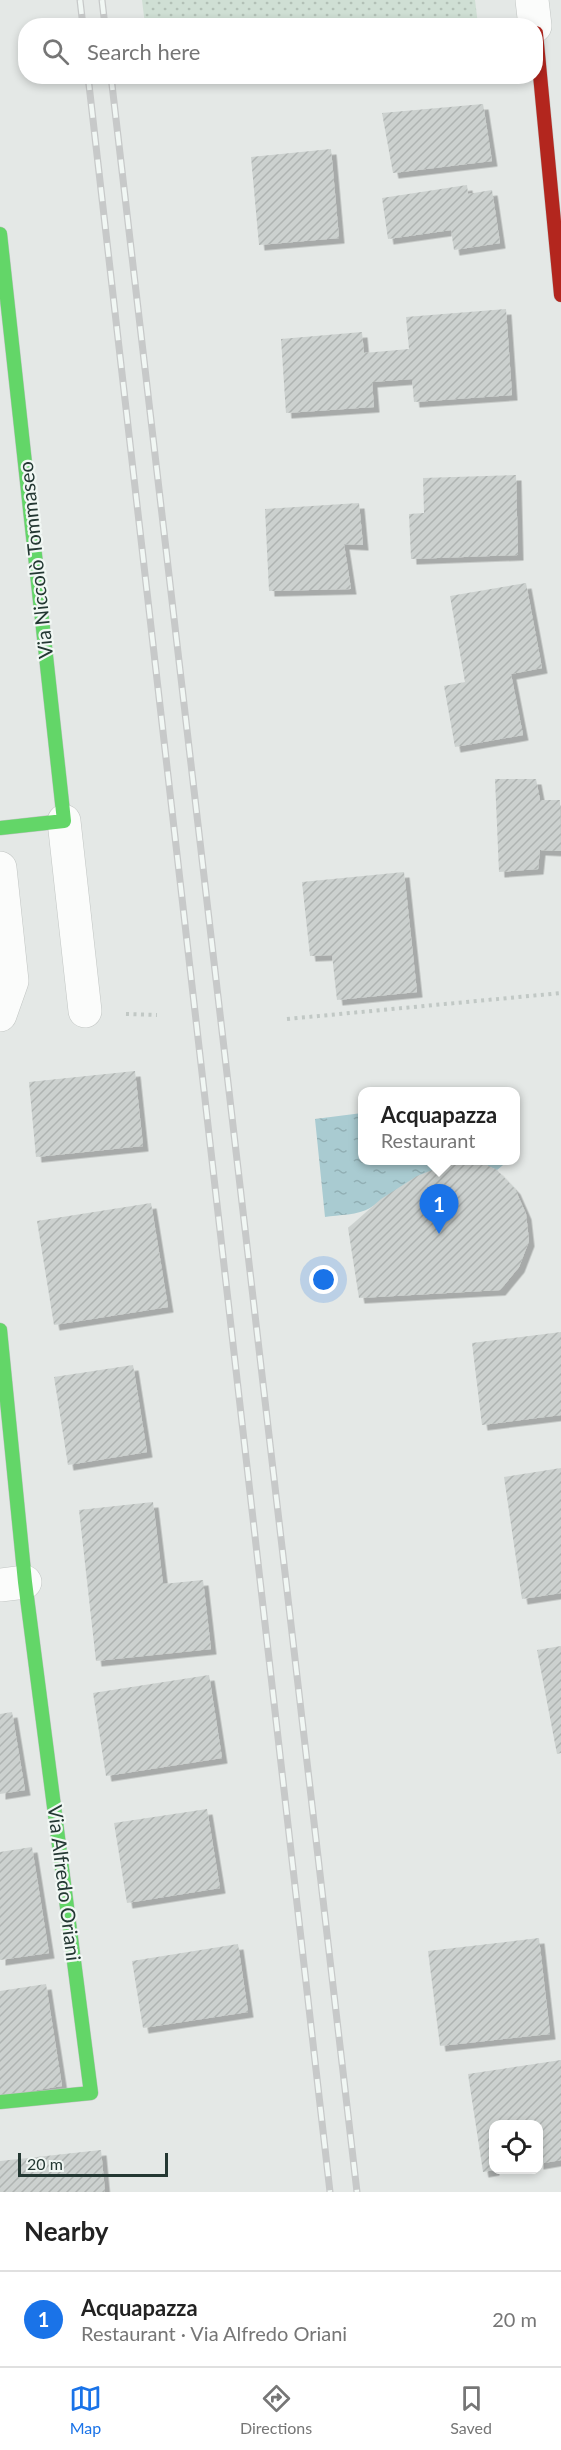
<!DOCTYPE html>
<html lang="en">
<head>
<meta charset="utf-8">
<style>
  body { margin:0; font-family:Lato,sans-serif; background:#f6f6f6; color:#222 }
  .controls { position:absolute; right:18px; bottom:18px; display:grid; overflow:hidden; border-radius:12px; box-shadow:0 3px 9px #0003 }
  .controls button { width:54px; height:54px; display:grid; place-items:center; padding:0; border:0; border-bottom:2px solid #e0e0e0; background:#fff; color:#222; font:30px sans-serif }
  .scale { position:absolute; left:18px; bottom:15px; width:150px; box-sizing:border-box; padding-left:6px; border:3px solid #243833; border-top:0; font-size:16px; line-height:21px; white-space:nowrap; color:#243833; -webkit-text-stroke:4px #f1f7f4; paint-order:stroke }
  .you { position:absolute; left:324px; top:1280px; width:21px; height:21px; margin:-15px; border:4px solid #fff; border-radius:50%; background:#1a73e8; box-shadow:0 0 0 9px #1a73e833 }
  .badge { display:grid; place-items:center; width:39px; height:39px; border-radius:50%; background:#1a73e8; color:#fff; font-size:20px; font-weight:700 }
  .pin { position:absolute; translate:-50% -50px; filter:drop-shadow(0 2px 3px #0008) }
  .pin::after { content:''; position:absolute; top:32px; width:21px; height:18px; background:inherit; clip-path:polygon(0 0,100% 0,50% 100%) }
  .popup { position:absolute; left:358px; top:1087px; width:162px; height:78px; box-sizing:border-box; display:grid; place-content:center; border-radius:12px; background:#fff; filter:drop-shadow(0 2px 4px #0005); font-size:20px; white-space:nowrap; color:#767676 }
  .popup b { font-size:22px; color:#222 }
  .popup::after { content:''; position:absolute; left:50%; top:100%; margin-left:-12px; border:12px solid transparent; border-top-color:#fff }
  .list { margin:0; padding:0; list-style:none }
  h2 { display:flex; justify-content:space-between; align-items:center; height:78px; margin:0; padding:0 24px; font-size:26px }
  h2 small { font-size:20px; font-weight:400; color:#767676 }
  .list li { display:grid; grid-template-columns:39px 1fr auto; gap:18px; align-items:center; box-sizing:border-box; height:96px; padding:0 24px; border-top:2px solid #e0e0e0 }
  .list b { display:block; font-size:22px; white-space:nowrap }
  .list p { margin:0; font-size:20px; white-space:nowrap; color:#767676 }
  .list em { font-size:20px; font-style:normal; color:#767676 }
  .icon { flex:none; width:33px; height:33px; fill:none; stroke:currentColor; stroke-width:2; stroke-linecap:round; stroke-linejoin:round }
  .map { position:relative; flex:none; width:561px; height:2192px; overflow:hidden }
  .search { position:absolute; background:#fff; box-shadow:0 3px 9px #0003; left:18px; right:18px; top:18px; height:66px; display:flex; align-items:center; gap:15px; box-sizing:border-box; padding:0 21px; border-radius:24px; color:#767676; font-size:22px }
  .sheet { height:174px; background:#fff }
  nav { display:flex; justify-content:space-around; align-items:center; box-sizing:border-box; height:84px; border-top:2px solid #e0e0e0; background:#fff; font-size:16px; color:#767676 }
  nav a { display:grid; justify-items:center; gap:3px }
  nav .on { color:#1a73e8 }
  .map>svg:first-child { display:block }
  .park { fill:url(#park-dots) }
  .water { fill:url(#water-ripples) }
  .building { fill:url(#building-hatch); filter:url(#shadow) }
  .lines { fill:none; stroke-linecap:round; stroke-linejoin:round }
  .street-casing { stroke:#c1c5c3; stroke-width:34 }
  .fast-casing { stroke:#c0c5c3; stroke-width:15 }
  .jam-casing { stroke:#c0c5c3; stroke-width:15 }
  .path { stroke:#c1c8c5; stroke-width:4; stroke-dasharray:3 4.5; stroke-linecap:butt }
  .street { stroke:#fbfcfb; stroke-width:33 }
  .fast { stroke:#63d668; stroke-width:14 }
  .jam { stroke:#b3261e; stroke-width:14 }
  .rail-casing { stroke:#c7c9c9; stroke-width:7 }
  .rail { stroke:#f1f7f4; stroke-width:4.5; stroke-dasharray:14; stroke-linecap:butt }
  .labels { text-anchor:middle; stroke-width:4.5; stroke-linejoin:round; paint-order:stroke }
  .street-label { font-size:20px; fill:#243833; stroke:#f1f7f4 }
</style>
</head>
<body>
<div class="map">
<svg width="561" height="2192" viewBox="0 0 561 2192">
  <defs>
    <pattern id="park-dots" width="8" height="8" patternUnits="userSpaceOnUse" patternTransform="scale(1.5)"><rect width="8" height="8" fill="#cfdfd4"/><path d="M2 2h.1M6 6h.1" fill="none" stroke="#b2c0b6" stroke-width="1.8" stroke-linecap="round"/></pattern>
    <pattern id="water-ripples" width="26" height="14" patternUnits="userSpaceOnUse" patternTransform="scale(1.5)"><rect width="26" height="14" fill="#a9cbd1"/><path d="M2 4q2-2 4 0t4 0M15 11q2-2 4 0t4 0" fill="none" stroke="#91afb4"/></pattern>
    <pattern id="building-hatch" width="6" height="6" patternUnits="userSpaceOnUse" patternTransform="scale(1.5)"><rect width="6" height="6" fill="#ccd1cf"/><path d="M-1 1l2-2M0 6l6-6M5 7l2-2" fill="none" stroke="#afb4b2"/></pattern>
    <filter id="shadow"><feDropShadow dx="5.5" dy="5.5" stdDeviation="0" flood-color="#0004"/></filter>
  </defs>
  <rect width="100%" height="100%" fill="#e4e8e6"/>
  <path class="park" d="M142 0H475L478 25H145Z"/>
  <g class="water">
    <path d="M362 1113V1160L470 1161C429 1165 404 1187 370 1208 359 1215 338 1215 325 1217L315 1119Z"/>
    <path d="M477 1161H508L497 1170Z"/>
  </g>
  <g class="building">
    <path d="M483 104 492 161 393 173 382 113Z"/>
    <path d="M331 149 339 238 259 245 251 157Z"/>
    <path d="M467 185 468 194 492 190 500 243 454 250 451 230 388 239 382 198Z"/>
    <path d="M506 309 512 395 414 402 412 379 372 382 374 407 286 413 281 339 362 332 364 353 409 349 406 317Z"/>
    <path d="M516 475 518 555 411 559 409 514 424 513 423 478Z"/>
    <path d="M359 503 363 545 344 544 351 589 269 591 265 509Z"/>
    <path d="M526 583 542 668 511 674 523 735 455 747 444 686 465 682 450 596Z"/>
    <path d="M495 779H536L540 800H560L561 851 540 850 538 869 499 872Z"/>
    <path d="M404 872 417 992 337 1000 332 955 310 956 302 882Z"/>
    <path d="M135 1071 143 1146 36 1157 29 1082Z"/>
    <path d="M477 1160 497 1170 515 1189 526 1214 529 1241 519 1267 500 1290 359 1298 348 1228 381 1199 417 1176 450 1163Z"/>
    <path d="M151 1203 168 1307 54 1325 37 1221Z"/>
    <path d="M561 1332V1415L482 1425 472 1343Z"/>
    <path d="M133 1365 147 1452 68 1465 54 1377Z"/>
    <path d="M561 1468V1593L522 1599 504 1477Z"/>
    <path d="M153 1502 163 1584 203 1580 211 1649 96 1661 79 1510Z"/>
    <path d="M561 1646V1753L557 1754 537 1650Z"/>
    <path d="M209 1675 222 1758 106 1776 93 1693Z"/>
    <path d="M12 1712 25 1790 0 1794V1714Z"/>
    <path d="M207 1809 220 1888 127 1903 114 1823Z"/>
    <path d="M32 1847 49 1953 0 1960V1852Z"/>
    <path d="M539 1938 550 2034 440 2046 428 1951Z"/>
    <path d="M238 1944 248 2012 143 2028 132 1961Z"/>
    <path d="M46 1984 62 2086 0 2096V1991Z"/>
    <path d="M561 2060V2160L538 2164V2124H494V2170L483 2172 468 2074Z"/>
    <path d="M101 2150 105 2192H0V2161Z"/>
  </g>
  <g class="lines">
    <g class="street-casing">
      <g id="street">
        <path d="M532 0 535 26"/>
        <path d="M64 821 85 1011"/>
        <path d="M0 868 12 981 0 1015"/>
        <path d="M0 1585 25 1582"/>
      </g>
    </g>
    <g class="fast-casing">
      <g id="fast">
        <path d="M0 234 64 821 0 828"/>
        <path d="M0 1330 25 1582 91 2093 0 2102"/>
      </g>
    </g>
    <g class="jam-casing">
      <path id="jam" d="M536 33 561 295"/>
    </g>
    <g class="path">
      <path d="M126 1014 157 1015"/>
      <path d="M287 1019 561 993"/>
    </g>
    <use href="#street" class="street"/>
    <use href="#fast" class="fast"/>
    <use href="#jam" class="jam"/>
    <g class="rail-casing">
      <g id="rail">
        <path d="M80 0 83 26"/>
        <path d="M102 0 105 26"/>
        <path d="M88 76 330 2192"/>
        <path d="M111 76 357 2192"/>
      </g>
    </g>
    <use href="#rail" class="rail"/>
  </g>
  <g class="labels">
    <g class="street-label">
      <text transform="translate(36 560) rotate(-96)" y="7">Via Niccolò Tommaseo</text>
      <text transform="translate(64 1883) rotate(83)" y="7">Via Alfredo Oriani</text>
    </g>
  </g>
</svg>
<div class="controls">
<button><svg class="icon" aria-label="locate" viewBox="0 0 24 24"><circle cx="12" cy="12" r="6"/><path d="M12 2v4M12 18v4M2 12h4M18 12h4"/></svg></button>
</div>
<div class="scale">20 m</div>
<div class="you"></div>
<div class="pin badge" style="left:439px;top:1234px">1</div>
<div class="popup"><b>Acquapazza</b>Restaurant</div>
<div class="search"><svg class="icon" aria-label="search" viewBox="0 0 24 24"><circle cx="10" cy="10" r="6"/><path d="M15 15l6 6"/></svg>Search here</div>
</div>
<section class="sheet">
<h2>Nearby<small></small></h2>
<ul class="list">
<li><span class="badge">1</span><div><b>Acquapazza</b><p>Restaurant · Via Alfredo Oriani</p></div><em>20 m</em></li>
</ul>
</section>
<nav>
<a class="on"><svg class="icon" aria-label="map" viewBox="0 0 24 24"><path d="M3 6l6-2 6 2 6-2v14l-6 2-6-2-6 2zM9 4v14M15 6v14"/></svg>Map</a>
<a><svg class="icon" aria-label="directions" viewBox="0 0 24 24"><path d="M12 3l9 9-9 9-9-9zM9 14v-3h6M13 9l2 2-2 2"/></svg>Directions</a>
<a><svg class="icon" aria-label="saved" viewBox="0 0 24 24"><path d="M7 4h10v16l-5-4-5 4z"/></svg>Saved</a>
</nav>
</body>
</html>
